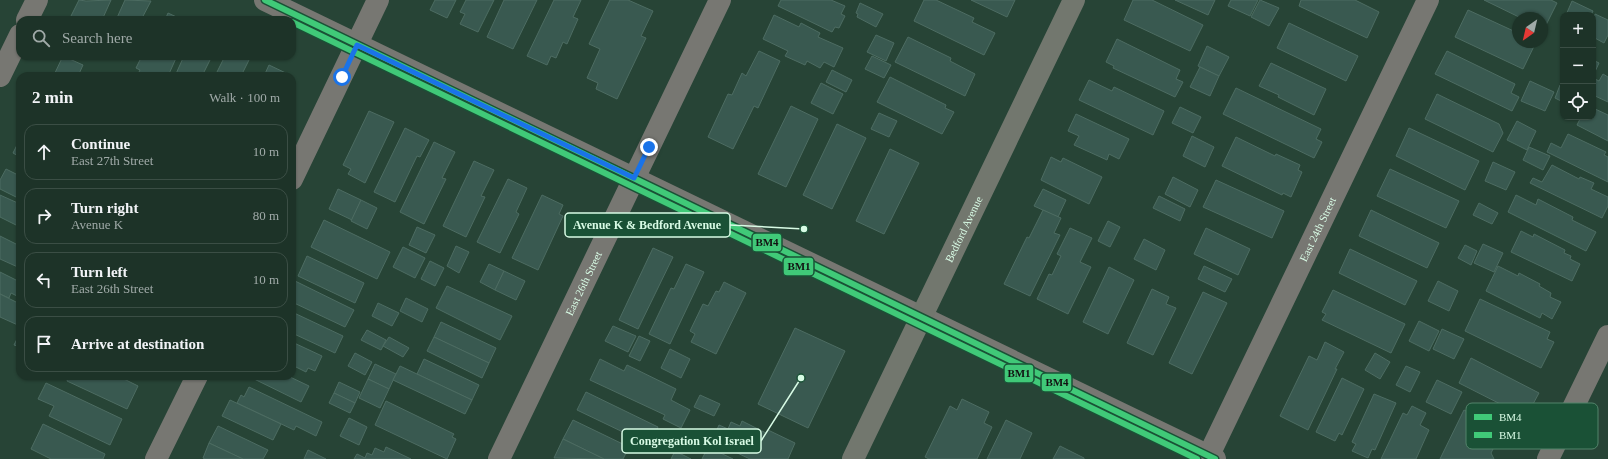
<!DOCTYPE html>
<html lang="en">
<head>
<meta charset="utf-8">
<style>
  body { margin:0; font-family:Georgia,serif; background:#2a3f34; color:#f1f3f6 }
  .controls { position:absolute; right:12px; top:12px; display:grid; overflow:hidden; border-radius:8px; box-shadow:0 1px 3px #0004 }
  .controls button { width:36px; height:36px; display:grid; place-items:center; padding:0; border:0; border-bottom:1px solid #3b4e45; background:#1d3328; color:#f1f3f6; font:20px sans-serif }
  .compass { position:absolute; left:1512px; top:12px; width:36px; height:36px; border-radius:50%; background:#1d3328; box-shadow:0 1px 3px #0004; rotate:214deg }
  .stop { position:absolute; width:12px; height:12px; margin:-9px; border:3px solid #1a73e8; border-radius:50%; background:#fff }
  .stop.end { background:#1a73e8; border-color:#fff; box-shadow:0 1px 4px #0008 }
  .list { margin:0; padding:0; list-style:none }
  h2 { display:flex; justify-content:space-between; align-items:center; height:52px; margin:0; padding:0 16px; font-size:17px }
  h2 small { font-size:13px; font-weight:400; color:#a0aaa8 }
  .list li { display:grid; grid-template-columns:26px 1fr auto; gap:12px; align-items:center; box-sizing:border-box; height:56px; margin:0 8px 8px; padding:0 8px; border:1px solid #3b4e45; border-radius:12px }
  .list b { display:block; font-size:15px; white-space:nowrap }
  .list p { margin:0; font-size:13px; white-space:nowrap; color:#a0aaa8 }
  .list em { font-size:13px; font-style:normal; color:#a0aaa8 }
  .icon { flex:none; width:22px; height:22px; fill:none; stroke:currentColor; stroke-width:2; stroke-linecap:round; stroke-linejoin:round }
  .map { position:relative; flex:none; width:1608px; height:459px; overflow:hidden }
  .search { position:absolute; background:#1d3328; box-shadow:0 1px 3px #0004; left:16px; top:16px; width:280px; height:44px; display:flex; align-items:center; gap:10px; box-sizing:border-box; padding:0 14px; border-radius:12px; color:#a0aaa8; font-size:15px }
  .panel { position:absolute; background:#1d3328; box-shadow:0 1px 3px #0004; left:16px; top:72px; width:280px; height:308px; border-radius:12px }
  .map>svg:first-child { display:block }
  .building { fill:#395950; stroke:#4d6c62 }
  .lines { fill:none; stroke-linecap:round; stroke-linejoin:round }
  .minor { stroke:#777772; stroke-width:22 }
  .major { stroke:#72776e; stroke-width:22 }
  .bus-1-casing { stroke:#1a5136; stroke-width:9 }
  .bus-2-casing { stroke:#1a5136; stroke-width:9 }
  .bus-1 { stroke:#40c978; stroke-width:6 }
  .bus-2 { stroke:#40c978; stroke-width:6 }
  .route { stroke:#1a73e8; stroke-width:5 }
  .labels { text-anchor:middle; stroke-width:3; stroke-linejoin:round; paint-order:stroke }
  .street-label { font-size:11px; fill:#d8fbe5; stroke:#1a5136 }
  .key { fill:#1a5136; stroke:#53846b; stroke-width:1 }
  .key-label { font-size:11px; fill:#d8fbe5 }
  .leader { fill:none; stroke:#d8fbe5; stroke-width:1.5 }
  .callout-dot { fill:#d8fbe5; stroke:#1a5136; stroke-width:1.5 }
  .callout { fill:#1a5136; stroke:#d8fbe5; stroke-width:1.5 }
  .callout-label { font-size:12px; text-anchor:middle; font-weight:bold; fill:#d8fbe5 }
  .line-badge { stroke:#1a5136; stroke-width:1.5 }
  .pale-badge-label { font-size:11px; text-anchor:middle; font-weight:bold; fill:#111 }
</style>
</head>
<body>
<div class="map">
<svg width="1608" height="459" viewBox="0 0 1608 459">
  <rect width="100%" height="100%" fill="#274436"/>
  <g class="building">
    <path d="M79 0 86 1 111 0 102 20H69Z"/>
    <path d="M125 0 151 1 141 20H116Z"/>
    <path d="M435 0H456L447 18 430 10Z"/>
    <path d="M466 0H494L478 32 460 24 465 14 460 12Z"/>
    <path d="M504 0H537L513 49 487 37Z"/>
    <path d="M554 0H581L573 17 578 19 567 44 563 42 556 58 551 56 547 65 527 56Z"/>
    <path d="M610 0H628L653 11 641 36 646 38 617 99 596 89 598 83 587 78 600 49 589 44Z"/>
    <path d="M781 0H831L845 6 841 14 845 16 839 28 835 27 832 32 778 6Z"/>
    <path d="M924 0H936L974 18 972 22 995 33 984 55 914 21Z"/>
    <path d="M971 0H1015L1007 17Z"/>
    <path d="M1133 0H1152L1203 25 1190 51 1124 20Z"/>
    <path d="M1175 0H1215L1208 15Z"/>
    <path d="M1231 0H1258L1250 16 1228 6Z"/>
    <path d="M1260 0 1279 8 1269 26 1251 17Z"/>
    <path d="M1301 0H1355L1379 12 1367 38 1299 6Z"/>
    <path d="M1484 0H1551L1557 3 1544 29 1542 28V18H1521Z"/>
    <path d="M1572 1 1593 11 1591 15H1566Z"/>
    <path d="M860 3 883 14 876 27 857 17 858 14 856 13Z"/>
    <path d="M1468 10 1518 33V42H1536L1523 69 1455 37Z"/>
    <path d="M168 13 183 20H165Z"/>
    <path d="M1595 14 1608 20V35L1604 43 1593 37V19Z"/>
    <path d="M774 15 799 27 801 23 820 33 818 37 843 48 834 67 824 62 820 68 807 61 805 65 785 56 788 51 763 39Z"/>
    <path d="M1289 23 1358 56 1346 81 1277 48Z"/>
    <path d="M876 35 894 43 886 61 867 52Z"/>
    <path d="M908 37 951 58 950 61 975 74 965 96 895 62Z"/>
    <path d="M1117 39 1180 70 1176 79 1183 82 1175 97 1113 68 1114 66 1106 62Z"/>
    <path d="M1207 46 1229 57 1219 76 1198 66Z"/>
    <path d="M759 51 780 61 758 108 754 106 733 149 708 137 728 94 732 95 742 73 746 76Z"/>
    <path d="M1447 51 1515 84 1511 93 1519 97 1512 111 1435 74Z"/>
    <path d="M63 56 83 65 78 76 54 75Z"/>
    <path d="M142 56H177L168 76H137L140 70 136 68Z"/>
    <path d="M184 56H212L202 76H175Z"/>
    <path d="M225 56H251L241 76H215Z"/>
    <path d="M872 56 891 65 884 78 865 69Z"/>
    <path d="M1593 60 1599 63 1593 76Z"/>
    <path d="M1271 63 1326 89 1314 115 1278 97 1279 95 1259 86Z"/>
    <path d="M269 65 290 75V76H264Z"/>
    <path d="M1200 67 1219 76 1210 96 1190 87Z"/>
    <path d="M832 70 852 80 846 92 826 82Z"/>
    <path d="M1603 74 1608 77V102L1593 95V78L1599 81Z"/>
    <path d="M890 77 946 105 945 108 954 112 942 134 877 102Z"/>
    <path d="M1089 80 1112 91 1114 87 1164 111 1153 135 1079 100Z"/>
    <path d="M1530 81 1554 92 1545 111 1521 101Z"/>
    <path d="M821 83 843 94 833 114 811 103Z"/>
    <path d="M1560 85 1563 86V102L1555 98Z"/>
    <path d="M1236 88 1321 129 1316 139 1322 142 1314 158 1223 114Z"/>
    <path d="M1437 94 1499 124 1503 133 1493 152 1425 119Z"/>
    <path d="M791 106 818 119 786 187 758 174Z"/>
    <path d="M1180 107 1201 117 1193 133 1172 123Z"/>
    <path d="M1593 108 1608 115V141L1577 125 1581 117H1593Z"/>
    <path d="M369 111 394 122 365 183 348 174 351 169 343 165Z"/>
    <path d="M879 113 897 121 889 137 871 129Z"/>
    <path d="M1076 114 1129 139 1119 159 1109 154 1107 160 1074 145 1079 136 1068 131Z"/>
    <path d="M1517 121 1536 131 1527 150 1507 140Z"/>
    <path d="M837 124 866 138 832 209 803 195Z"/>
    <path d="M405 128 429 140 420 157 417 156 395 202 374 192Z"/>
    <path d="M1409 128 1479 161 1465 190 1396 156Z"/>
    <path d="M1568 134 1606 152 1604 155 1608 157V182L1547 152 1551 143 1561 148Z"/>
    <path d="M1192 136 1214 147 1205 167 1183 156Z"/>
    <path d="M1236 137 1275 156 1276 154 1300 165 1298 170 1302 172 1291 197 1283 193 1282 195 1222 166Z"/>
    <path d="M20 139V157L13 153Z"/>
    <path d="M434 142 455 152 442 178 446 179 424 224 400 212Z"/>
    <path d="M1529 147 1550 156 1543 170 1523 160Z"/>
    <path d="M890 149 919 163 884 234 856 221Z"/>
    <path d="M1051 157 1061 162 1063 158 1102 177 1089 204 1041 180Z"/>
    <path d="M474 161 494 170 481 196 485 197 466 237 443 226Z"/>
    <path d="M1493 162 1515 172 1506 190 1485 181Z"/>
    <path d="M1552 165 1579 179 1580 177 1594 183 1591 189 1608 197V206L1602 218 1530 183 1533 178 1542 182Z"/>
    <path d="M6 169 20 176V199L0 189V180Z"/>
    <path d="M1390 169 1459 201 1446 228 1377 196Z"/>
    <path d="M1173 177 1198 190 1190 207 1165 194Z"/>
    <path d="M508 179 527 188 516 212 519 214 500 253 477 242Z"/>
    <path d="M1216 180 1284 211 1272 238 1203 207Z"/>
    <path d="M338 189 361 200 352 220 329 209Z"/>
    <path d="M1043 189 1066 200 1058 217 1034 206Z"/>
    <path d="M0 195 20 204V227L0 217Z"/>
    <path d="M542 195 563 205 559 214 563 216 538 270 512 258Z"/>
    <path d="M1516 195 1536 205 1538 199 1573 217 1572 220 1596 232 1586 251 1508 212Z"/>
    <path d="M1159 196 1185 209 1180 221 1153 208Z"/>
    <path d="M361 200 377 208 367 229 351 221Z"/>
    <path d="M1479 203 1498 213 1492 224 1473 215Z"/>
    <path d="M1043 210 1061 218 1054 233 1060 235 1030 296 1004 284 1027 237 1029 238Z"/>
    <path d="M1371 210 1439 243 1427 268 1359 236Z"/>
    <path d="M324 220 390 252 377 279 311 247Z"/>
    <path d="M1108 221 1120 227 1110 247 1098 241Z"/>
    <path d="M417 227 435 235 426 253 409 245Z"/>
    <path d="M1070 228 1092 238 1080 262 1091 267 1068 314 1037 299 1049 274 1052 275 1061 256 1057 254Z"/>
    <path d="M1206 228 1250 249 1238 275 1194 254Z"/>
    <path d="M1521 231 1533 237 1534 234 1565 250 1564 253 1571 256 1570 259 1580 264 1572 281 1511 252Z"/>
    <path d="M0 236 20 246V268L0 259Z"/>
    <path d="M1144 239 1165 250 1156 270 1134 259Z"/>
    <path d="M1483 244 1503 253 1494 272 1474 263Z"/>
    <path d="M1465 245 1477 251 1471 265 1458 258Z"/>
    <path d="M456 246 469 252 459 273 447 266Z"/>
    <path d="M403 247 425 258 415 278 393 267Z"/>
    <path d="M653 248 673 257 638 329 619 320Z"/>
    <path d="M1350 249 1417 281 1405 305 1339 273Z"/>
    <path d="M307 256 364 283 355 303 298 276Z"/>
    <path d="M430 261 444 268 435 286 421 279Z"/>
    <path d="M489 264 504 271 495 290 480 282Z"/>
    <path d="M686 264 704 272 670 344 649 334 671 288 674 289Z"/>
    <path d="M1204 266 1232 279 1225 292 1198 279Z"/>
    <path d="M1498 266 1518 276 1519 273 1540 284 1539 286 1551 293 1550 297 1561 302 1552 319 1542 313 1540 318 1486 291Z"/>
    <path d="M1109 267 1134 280 1108 334 1083 322Z"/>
    <path d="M504 271 525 281 516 300 495 290Z"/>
    <path d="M0 272 20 282V290L17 296 11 293 9 298 0 294Z"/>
    <path d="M295 281 354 310 345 327 292 302V288Z"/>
    <path d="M1438 281 1458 291 1449 311 1428 301Z"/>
    <path d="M724 282 746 293 716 354 691 342 695 334 690 331 703 304 708 306 716 291 719 292Z"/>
    <path d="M447 286 512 316 500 340 436 308Z"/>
    <path d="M1152 289 1169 297 1166 304 1176 308 1153 355 1127 343Z"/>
    <path d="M1333 290 1405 324 1391 353 1322 320 1326 314 1322 312Z"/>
    <path d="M1203 292 1227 303 1192 374 1169 363Z"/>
    <path d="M0 294 20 304V326L0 317Z"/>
    <path d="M406 298 428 309 422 322 400 311Z"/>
    <path d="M1480 299 1550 332 1547 339 1554 342 1541 368 1465 331Z"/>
    <path d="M378 303 399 313 392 326 372 316Z"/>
    <path d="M292 312 343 336 335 353 292 333Z"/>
    <path d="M1419 321 1439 331 1429 351 1409 341Z"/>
    <path d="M441 322 496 348 489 363 434 337Z"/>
    <path d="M613 326 636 336 628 352 605 341Z"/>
    <path d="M795 328 845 351 808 428 758 404Z"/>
    <path d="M1442 329 1464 339 1454 359 1433 349Z"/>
    <path d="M367 330 386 340 381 350 361 340Z"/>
    <path d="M20 333V347L14 345Z"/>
    <path d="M639 336 650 341 640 361 629 356Z"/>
    <path d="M389 337 409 348 403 357 383 346Z"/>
    <path d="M434 337 489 363 482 378 427 351Z"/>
    <path d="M292 342 322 356 315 371 308 368 306 372 292 365Z"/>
    <path d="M1325 342 1344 352 1335 369H1337L1308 430 1280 416 1309 356 1317 360Z"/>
    <path d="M670 349 690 359 681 378 661 368Z"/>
    <path d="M355 353 372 362 365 375 348 366Z"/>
    <path d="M1375 353 1390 362 1380 379 1365 370Z"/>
    <path d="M1471 358 1539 393 1526 417 1459 383Z"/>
    <path d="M424 359 479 385 472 400 417 374Z"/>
    <path d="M600 359 624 371 627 365 676 389 671 400 690 410 681 428 663 419 665 415 590 380Z"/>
    <path d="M375 364 396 374 389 389 368 379Z"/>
    <path d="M400 366 472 400 465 414 393 380Z"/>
    <path d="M1406 366 1420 372 1410 392 1396 385Z"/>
    <path d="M69 376H118L138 386 127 409 67 381Z"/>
    <path d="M248 376H288L309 386 301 402Z"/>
    <path d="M1342 378 1364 389 1342 435 1339 433 1335 441 1316 432Z"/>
    <path d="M368 379 389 389 380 408 359 398Z"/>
    <path d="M1437 380 1462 392 1451 414 1426 402Z"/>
    <path d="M339 382 360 392 355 403 334 393Z"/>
    <path d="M46 383 122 419 110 445 49 416 54 406 38 399Z"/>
    <path d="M249 387 322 422 316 436 296 426 294 430 237 403 241 395 244 397Z"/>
    <path d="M586 392 658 427 650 445 577 410Z"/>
    <path d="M334 393 355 403 350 413 329 403Z"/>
    <path d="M1374 394 1396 403 1375 450 1372 449 1368 458 1352 451 1356 444 1352 442Z"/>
    <path d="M700 395 720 404 714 416 694 407Z"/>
    <path d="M962 399 989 412 984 423 992 427 977 459H929L925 457 950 406 957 410Z"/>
    <path d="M230 400 281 424 273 440 222 416Z"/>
    <path d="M386 401 454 434 452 437 456 439 447 459 375 425Z"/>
    <path d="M1412 406 1426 413 1420 425 1429 430 1416 459H1381L1403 413 1407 415Z"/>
    <path d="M1464 410 1482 419 1486 410 1510 422 1502 438 1499 437 1491 453 1494 459H1440Z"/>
    <path d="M349 418 367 427 359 445 340 436Z"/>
    <path d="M573 420 629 447 623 459H604L563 439Z"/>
    <path d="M1006 420 1032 433 1020 459H987Z"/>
    <path d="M742 421 766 433 768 430 795 443 788 459H750L712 441 719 425 728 429 731 422 740 426Z"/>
    <path d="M43 424 105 454 103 459H51L31 449Z"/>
    <path d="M218 426 268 450 263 459H243L209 443Z"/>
    <path d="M563 439 604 459 554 458Z"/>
    <path d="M209 443 243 459H205L203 458Z"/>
    <path d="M1060 446 1084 458V459H1053Z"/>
    <path d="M386 447 411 459H354L357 454 365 458 367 453 372 455 375 448 384 452Z"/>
    <path d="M708 447 733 459H702Z"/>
    <path d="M308 450 326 459H304Z"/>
    <path d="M675 451 691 459H671Z"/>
  </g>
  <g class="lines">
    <g class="minor">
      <path d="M265 0 1215 459"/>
      <path d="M27 20 37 0"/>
      <path d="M0 76 20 35"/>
      <path d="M292 179 378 0"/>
      <path d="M156 459 197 376"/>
      <path id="s1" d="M499 459 720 0"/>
      <path id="s2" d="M1207 459 1428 0"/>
      <path d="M1548 459 1608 336"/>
    </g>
    <path class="major" id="s3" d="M853 459 1074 0"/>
    <g class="bus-1-casing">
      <path id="bus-1" d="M265 0 1215 459"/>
    </g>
    <g class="bus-2-casing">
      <path id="bus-2" d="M292 22 1197 459"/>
    </g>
    <use href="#bus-1" class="bus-1"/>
    <use href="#bus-2" class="bus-2"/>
  </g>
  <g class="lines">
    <path class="route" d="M342 77 357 45 634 178 649 147"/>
  </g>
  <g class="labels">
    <g class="street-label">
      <text dy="4" stroke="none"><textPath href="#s3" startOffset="255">Bedford Avenue</textPath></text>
      <text dy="4" stroke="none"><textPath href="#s2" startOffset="255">East 24th Street</textPath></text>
      <text dy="4" stroke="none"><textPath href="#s1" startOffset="195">East 26th Street</textPath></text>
    </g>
  </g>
  <rect x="1466" y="403" width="132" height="46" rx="6" class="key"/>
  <rect x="1474" y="414" width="18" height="6" fill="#40c978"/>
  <rect x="1474" y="432" width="18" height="6" fill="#40c978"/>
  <g class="key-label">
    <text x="1499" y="421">BM4</text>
    <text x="1499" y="439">BM1</text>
  </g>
  <path class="leader" d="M804 229L730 225M801 378L761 441"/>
  <g class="callout-dot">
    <circle cx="804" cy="229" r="4"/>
    <circle cx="801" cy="378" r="4"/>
  </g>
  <g class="callout">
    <rect x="565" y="213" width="165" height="24" rx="4"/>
    <rect x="622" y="429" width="139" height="24" rx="4"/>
  </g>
  <g class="callout-label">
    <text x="647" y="229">Avenue K &amp; Bedford Avenue</text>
    <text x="692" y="445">Congregation Kol Israel</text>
  </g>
  <g class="line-badge">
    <rect x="752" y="233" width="30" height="19" rx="4" fill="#40c978"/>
    <rect x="783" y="257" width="31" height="19" rx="4" fill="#40c978"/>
    <rect x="1004" y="364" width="30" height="19" rx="4" fill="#40c978"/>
    <rect x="1041" y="373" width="31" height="19" rx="4" fill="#40c978"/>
  </g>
  <g class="pale-badge-label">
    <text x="767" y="246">BM4</text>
    <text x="799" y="270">BM1</text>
    <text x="1019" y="377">BM1</text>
    <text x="1057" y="386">BM4</text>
  </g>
</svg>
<div class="controls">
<button>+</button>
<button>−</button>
<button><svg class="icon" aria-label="locate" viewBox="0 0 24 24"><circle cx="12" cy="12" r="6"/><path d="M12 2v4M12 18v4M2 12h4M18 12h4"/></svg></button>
</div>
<svg class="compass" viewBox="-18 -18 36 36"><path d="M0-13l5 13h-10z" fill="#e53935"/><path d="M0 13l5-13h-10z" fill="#a0aaa8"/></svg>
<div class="stop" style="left:342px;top:77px"></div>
<div class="stop end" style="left:649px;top:147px"></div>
<div class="search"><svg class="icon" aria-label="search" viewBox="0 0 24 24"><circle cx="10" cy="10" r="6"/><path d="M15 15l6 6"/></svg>Search here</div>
<section class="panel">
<h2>2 min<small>Walk · 100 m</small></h2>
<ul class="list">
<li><svg class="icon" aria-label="ahead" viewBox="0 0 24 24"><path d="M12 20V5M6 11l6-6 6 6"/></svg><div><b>Continue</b><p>East 27th Street</p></div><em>10 m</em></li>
<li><svg class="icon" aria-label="right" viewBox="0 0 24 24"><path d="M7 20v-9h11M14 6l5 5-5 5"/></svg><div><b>Turn right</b><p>Avenue K</p></div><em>80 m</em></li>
<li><svg class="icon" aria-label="left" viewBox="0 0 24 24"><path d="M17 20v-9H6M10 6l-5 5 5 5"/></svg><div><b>Turn left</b><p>East 26th Street</p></div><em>10 m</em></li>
<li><svg class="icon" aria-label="arrive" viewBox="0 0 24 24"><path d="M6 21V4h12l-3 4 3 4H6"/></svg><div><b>Arrive at destination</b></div></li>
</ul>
</section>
</div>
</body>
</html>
